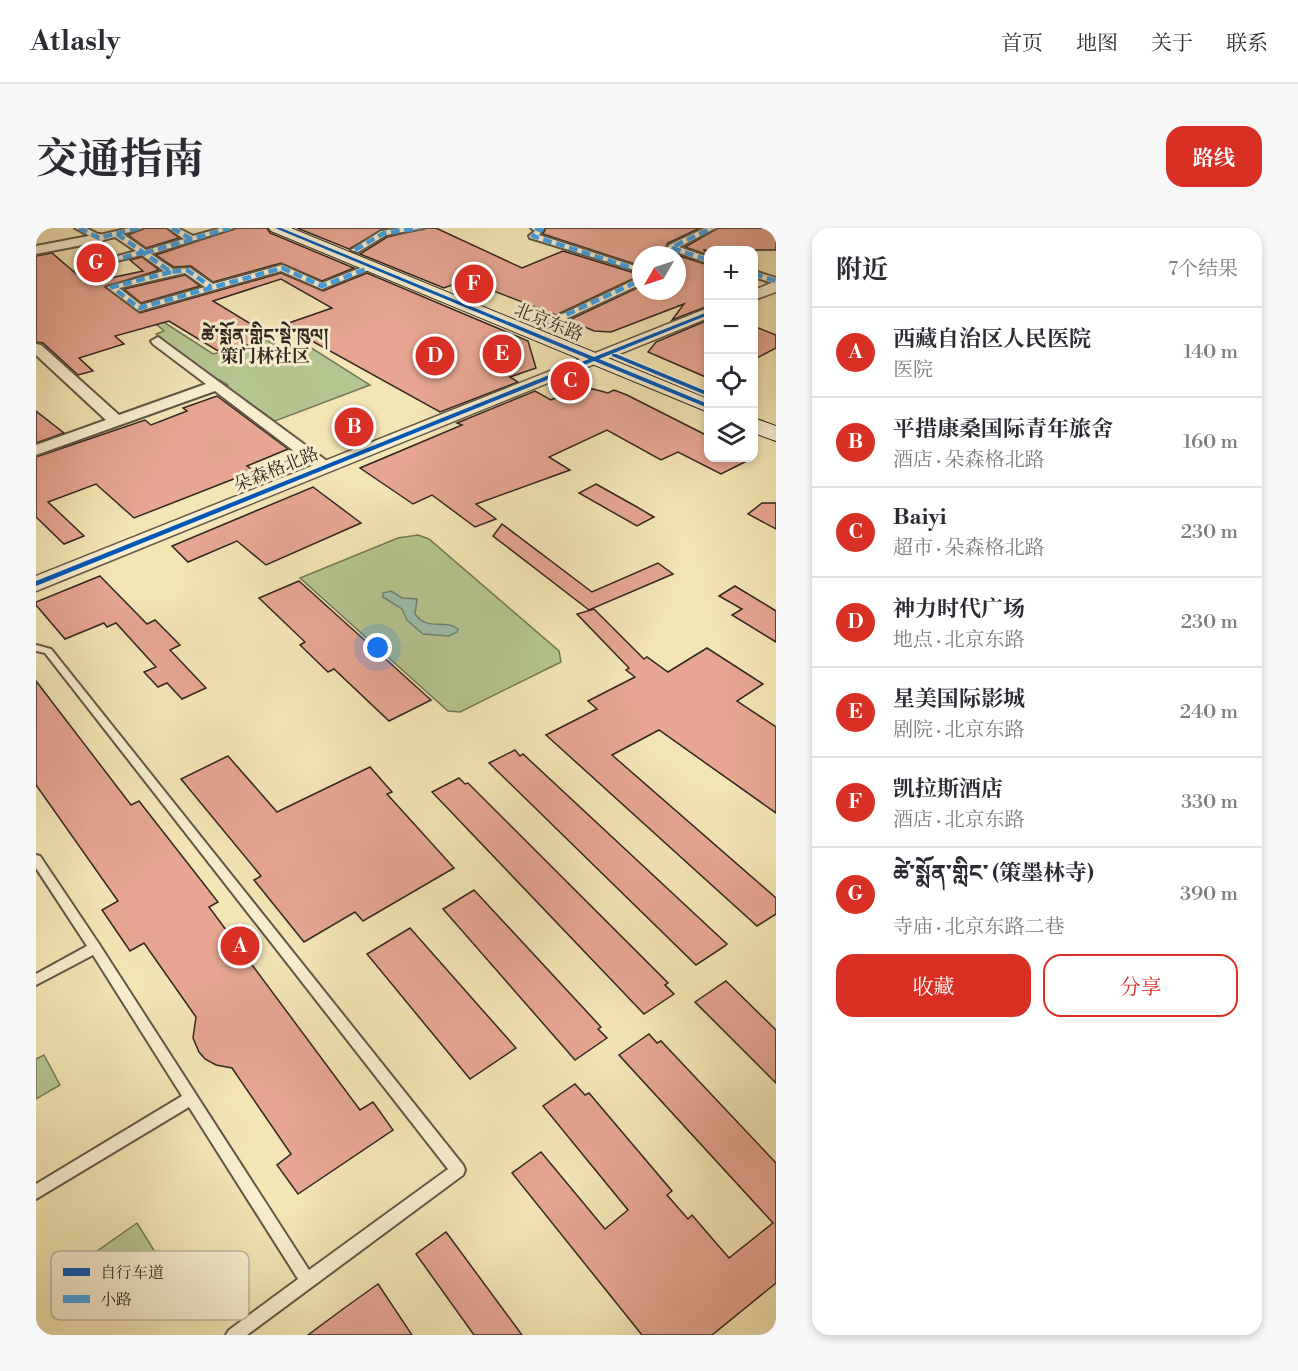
<!DOCTYPE html>
<html lang="zh">
<head>
<meta charset="utf-8">
<style>
  body { margin:0; font-family:"Libre Bodoni","Noto Serif SC","Noto Serif Tibetan",serif; background:#f7f7f7; color:#2b2b33 }
  .controls { position:absolute; right:18px; top:18px; display:grid; overflow:hidden; border-radius:12px; box-shadow:0 3px 9px #0003 }
  .controls button { width:54px; height:54px; display:grid; place-items:center; padding:0; border:0; border-bottom:2px solid #e1e1e2; background:#fff; color:#2b2b33; font:30px sans-serif }
  .compass { position:absolute; left:596px; top:18px; width:54px; height:54px; border-radius:50%; background:#fff; box-shadow:0 3px 9px #0003; rotate:231deg }
  .you { position:absolute; left:342px; top:420px; width:21px; height:21px; margin:-15px; border:4px solid #fff; border-radius:50%; background:#1a73e8; box-shadow:0 0 0 9px #1a73e833 }
  .badge { display:grid; place-items:center; width:39px; height:39px; border-radius:50%; background:#d93025; color:#fff; font-size:20px; font-weight:700 }
  .pin { position:absolute; translate:-50% -50%; border:3px solid #fff; box-shadow:0 2px 6px #0006 }
  .list { margin:0; padding:0; list-style:none }
  h2 { display:flex; justify-content:space-between; align-items:center; height:78px; margin:0; padding:0 24px; font-size:26px }
  h2 small { font-size:20px; font-weight:400; color:#7c7c81 }
  .list li { display:grid; grid-template-columns:39px 1fr auto; gap:18px; align-items:center; box-sizing:border-box; height:90px; padding:0 24px; border-top:2px solid #e1e1e2 }
  .list b { display:block; font-size:22px; white-space:nowrap }
  .list p { margin:0; font-size:20px; white-space:nowrap; color:#7c7c81 }
  .list em { font-size:20px; font-style:normal; color:#7c7c81 }
  .actions { display:flex; gap:12px; padding:18px 24px }
  .actions a { flex:1; padding:14px 0; border:2px solid #d93025; border-radius:18px; text-align:center; font-size:21px; color:#d93025 }
  .actions .main { background:#d93025; color:#fff }
  .icon { flex:none; width:33px; height:33px; fill:none; stroke:currentColor; stroke-width:2; stroke-linecap:round; stroke-linejoin:round }
  .map { position:relative; flex:none; width:740px; height:1107px; overflow:hidden; border-radius:18px }
  header { display:flex; align-items:center; gap:36px; box-sizing:border-box; height:84px; padding:0 30px; background:#fff; border-bottom:2px solid #e1e1e2 }
  header strong { font-size:28px }
  nav { display:flex; gap:33px; margin-inline-start:auto; font-size:21px }
  .intro { display:flex; align-items:center; justify-content:space-between; box-sizing:border-box; height:144px; padding:0 36px }
  h1 { margin:0; font-size:42px }
  .button { padding:15px 27px; border-radius:18px; background:#d93025; color:#fff; font-size:21px; font-weight:700 }
  main { display:flex; gap:36px; padding:0 36px }
  aside { flex:1; background:#fff; border-radius:18px; box-shadow:0 3px 9px #0003 }
  .map>svg:first-child { display:block }
  .green { fill:#b6c690; stroke:#747658; stroke-width:1.5 }
  .water { fill:#9cbfab; stroke:#718273; stroke-width:1.5 }
  .building { fill:#e6a691; stroke:#31261f; stroke-width:1.5 }
  .lines { fill:none; stroke-linecap:round; stroke-linejoin:round }
  .service-casing { stroke:#625644; stroke-width:4 }
  .pedestrian-casing { stroke:#625644; stroke-width:4 }
  .minor-casing { stroke:#625644; stroke-width:4 }
  .tertiary-casing { stroke:#625644; stroke-width:3 }
  .secondary-casing { stroke:#31261f; stroke-width:2 }
  .service { fill:#f8eece; fill-rule:evenodd }
  .pedestrian { fill:#f8eece; fill-rule:evenodd }
  .minor { fill:#f8eece; fill-rule:evenodd }
  .tertiary { fill:#f8eece; fill-rule:evenodd }
  .secondary { fill:#f8eece; fill-rule:evenodd }
  .quiet { stroke:#3ea2ea; stroke-width:4.5; stroke-dasharray:9 4.5; stroke-linecap:butt }
  .cycleway-casing { stroke:#f8eece; stroke-width:4 }
  .cycleway { fill:#0057b8; fill-rule:evenodd }
  .labels { text-anchor:middle; stroke-width:6; stroke-linejoin:round; paint-order:stroke }
  .far-street-label { font-size:18px; fill:#31261f; stroke:#f8eece }
  .far-neighbourhood-label { font-size:18px; font-weight:bold; fill:#31261f; stroke:#f8eece }
  .key { fill:#f8eece; stroke:#bcb29a; stroke-width:1.5 }
  .key-label { font-size:16px; fill:#31261f }
</style>
</head>
<body>
<header>
<strong>Atlasly</strong>
<nav><a>首页</a><a>地图</a><a>关于</a><a>联系</a></nav>
</header>
<div class="intro"><h1>交通指南</h1><a class="button">路线</a></div>
<main>
<div class="map">
<svg width="740" height="1107" viewBox="0 0 740 1107">
  <rect width="100%" height="100%" fill="#f4e5b4"/>
  <filter id="stains"><feTurbulence type="fractalNoise" baseFrequency=".00333" numOctaves="4"/><feColorMatrix values="0 0 0 0 .2 0 0 0 0 .09 0 0 0 0 .02 0 0 0 .5 -.17"/></filter>
  <radialGradient id="worn" r=".72"><stop offset=".6" stop-color="#630" stop-opacity="0"/><stop offset="1" stop-color="#630" stop-opacity=".3"/></radialGradient>
  <g class="green">
    <path d="M112 84 177 126 185 124 189 127 231 112C247 122 256 124 274 119L334 157 239 193 190 159 192 157 184 152 179 154 120 106 128 103 107 85Z"/>
    <path d="M382 307 393 311 523 423 525 434 424 484 412 483 264 350 362 310Z"/>
    <path d="M8 827 24 857 0 871V831Z"/>
    <path d="M101 995 124 1032 66 1074 44 1035Z"/>
  </g>
  <path class="water" d="M355 363 366 370 381 371 379 386C392 404 407 390 422 401L421 404 413 408 387 406 371 392 366 381 347 369V365Z"/>
  <g class="building">
    <path d="M109 0H130L143 10 110 20 92 7Z"/>
    <path d="M200 0H231L234 5 318 40 286 53 245 35 177 54 155 38 138 39 120 27Z"/>
    <path d="M261 0H350L313 21Z"/>
    <path d="M390 0H400L486 40 527 23 605 47 520 87 429 52 408 60 324 26 351 9Z"/>
    <path d="M510 0H664L632 15 626 27H605V38L507 6Z"/>
    <path d="M682 0H740V22H668L672 27 649 19Z"/>
    <path d="M16 25 51 55 107 43 94 32 106 29 123 42 69 59 104 85 245 45 287 63 331 45 492 113 500 140 474 149 482 154 404 184 247 97 296 80 245 51 177 73 236 109 193 123 190 121 182 123 133 93 79 108 88 116 43 130 57 143 42 147 7 115 0 114V28Z"/>
    <path d="M641 27 672 37V78L636 92 648 76 575 104 558 103 533 92 605 58V63H641Z"/>
    <path d="M149 47 164 58 105 75 88 61Z"/>
    <path d="M672 92V150L612 124 620 114Z"/>
    <path d="M717 98 740 107V120L717 132Z"/>
    <path d="M557 161 572 165 578 162 591 167 672 208V230H717L685 246 642 224 625 232 571 202 513 229 534 242 440 276 460 291 439 299 396 267 377 276 324 240 426 197 421 195 499 163 515 172 537 162Z"/>
    <path d="M181 168 252 221 211 238 218 243 98 290 60 256 12 274 48 308 28 316 0 289V229L109 192 115 197 151 183 147 180Z"/>
    <path d="M0 183 28 205 0 215Z"/>
    <path d="M560 256 601 279 618 289 601 298 543 265Z"/>
    <path d="M277 259 325 295 230 337 201 313 152 334 136 318Z"/>
    <path d="M726 275H740V301L712 286Z"/>
    <path d="M466 296 556 364 622 335 637 346 553 382 457 308Z"/>
    <path d="M64 348 111 396 119 392 144 417 134 422 170 460 146 471 131 455 122 459 108 444 120 439 80 395 71 399 68 395 29 411 0 377V374Z"/>
    <path d="M263 353 395 472 353 493 298 441 292 444 264 417 269 414 223 370Z"/>
    <path d="M699 358 740 383V414L696 387 706 381 683 368Z"/>
    <path d="M558 381 608 431 611 429 632 444 671 420 727 456 701 473 740 499V585L623 502 576 527 740 670V686L721 698 510 507 561 481 552 473 599 449 590 442 593 440 541 386Z"/>
    <path d="M0 453 95 577 103 573 182 674 173 679 324 882 337 874 357 902 262 966 241 937 255 926 196 840 180 837 169 831 163 824 157 810 160 789 108 715 94 723 66 682 82 673 0 557Z"/>
    <path d="M479 522 484 528 487 526 691 716 689 718 660 737 453 535Z"/>
    <path d="M192 528 241 584 334 539 356 564 351 566 418 640 327 693 319 684 268 714 218 652 225 648 145 551Z"/>
    <path d="M423 550 429 556 432 555 632 755 629 757 638 766 608 786 396 564Z"/>
    <path d="M438 662 565 799 562 801 571 810 539 832 407 681Z"/>
    <path d="M374 700 480 820 434 851 331 726Z"/>
    <path d="M690 753 740 802V855L659 774Z"/>
    <path d="M613 806 621 815 625 813 740 935V1055L676 1107H606L476 945 505 924 569 1001 592 982 507 878 539 856 549 867 553 865 636 963 631 967 652 991 656 987 693 1030 737 995 583 827Z"/>
    <path d="M410 1004 486 1107H438L380 1026Z"/>
    <path d="M342 1056 376 1107H272L307 1081Z"/>
  </g>
  <g class="lines">
    <g class="service-casing">
      <path id="service" d="M0 417 15 421 427 937 429 942 427 947 211 1107H190L193 1102 262 1051 153 879 0 971V956L146 868 57 727 0 757V746L51 718 0 640V627L4 628 63 716 273 1042 412 941 9 425 0 423Z"/>
    </g>
    <g class="pedestrian-casing">
      <g id="pedestrian">
        <path d="M39 0H50L64 7 93 0H107L87 6 110 22 148 11 132 0H142L157 8 185 0H198L115 26 137 41 154 40 177 56 246 37 286 55 332 37 340 39 286 61 245 43 103 83 71 59 128 43 106 27 71 35V31L100 23 79 9 63 13ZM149 45 169 59 105 77 83 60Z"/>
        <path d="M365 0H388L350 7 322 24 315 22 345 3Z"/>
        <path d="M495 0H508L503 7 605 40V44L494 10 493 8 499 3Z"/>
        <path d="M669 0H680L643 19 672 29V35L640 24 639 27H628L633 17Z"/>
        <path d="M718 43 740 50V56L718 49Z"/>
        <path d="M605 49V56L510 100 501 98Z"/>
      </g>
    </g>
    <g class="minor-casing">
      <g id="minor">
        <path d="M63 6 67 7V13L0 26V18Z"/>
        <path d="M122 109 295 236 297 239 295 242H283L179 163 0 227V217L70 192 0 127V116L5 117 83 187 170 156 117 116 115 113Z"/>
      </g>
    </g>
    <g class="tertiary-casing">
      <g id="tertiary">
        <path d="M740 53V64L718 72V62Z"/>
        <path d="M672 80V90L0 363V348Z"/>
      </g>
    </g>
    <g class="secondary-casing">
      <g id="secondary">
        <path d="M233 0H255L672 171V184L235 3Z"/>
        <path d="M718 190 740 198V213L718 205Z"/>
      </g>
    </g>
    <use href="#service" class="service"/>
    <use href="#pedestrian" class="pedestrian"/>
    <use href="#minor" class="minor"/>
    <use href="#tertiary" class="tertiary"/>
    <use href="#secondary" class="secondary"/>
    <g class="quiet">
      <path d="M43 0 63 10 103 0"/>
      <path d="M136 0 157 12"/>
      <path d="M499 0 505 2 497 8 602 42"/>
      <path d="M81 6 135 44 151 42 175 59"/>
      <path d="M636 20 672 32"/>
      <path d="M319 22 348 5 384 0"/>
      <path d="M109 25 194 0"/>
      <path d="M632 27 636 25V19L676 0"/>
      <path d="M74 33 108 24"/>
      <path d="M135 44 76 59 103 80 246 40 286 58 335 39"/>
      <path d="M718 46 740 53"/>
      <path d="M506 98 605 52"/>
    </g>
    <g class="cycleway-casing">
      <g id="cycleway">
        <path d="M239 0H245L558 129 672 84V87L563 131 672 176V180L558 133 0 358V353L553 131Z"/>
        <path d="M576 126H580L672 164V168L576 128Z"/>
      </g>
    </g>
    <use href="#cycleway" class="cycleway"/>
  </g>
  <g class="labels">
    <g class="far-street-label">
      <text transform="translate(513 94) rotate(22)" y="6">北京东路</text>
      <text transform="translate(240 241) rotate(-22)" y="6">朵森格北路</text>
    </g>
    <g class="far-neighbourhood-label">
      <text x="229" y="113">ཚེ་སྨོན་གླིང་སྡེ་ཁུལ།<tspan x="229" dy="21">策门林社区</tspan></text>
    </g>
  </g>
  <rect x="15" y="1023" width="198" height="69" rx="9" class="key"/>
  <rect x="27" y="1040" width="27" height="8" fill="#0057b8"/>
  <rect x="27" y="1067" width="27" height="8" fill="#3ea2ea"/>
  <g class="key-label">
    <text x="64" y="1050">自行车道</text>
    <text x="64" y="1077">小路</text>
  </g>
  <rect width="100%" height="100%" filter="url(#stains)"/>
  <rect width="100%" height="100%" fill="url(#worn)"/>
</svg>
<div class="controls">
<button>+</button>
<button>−</button>
<button><svg class="icon" aria-label="locate" viewBox="0 0 24 24"><circle cx="12" cy="12" r="6"/><path d="M12 2v4M12 18v4M2 12h4M18 12h4"/></svg></button>
<button><svg class="icon" aria-label="layers" viewBox="0 0 24 24"><path d="M12 4l9 5-9 5-9-5zM3 14l9 5 9-5"/></svg></button>
</div>
<svg class="compass" viewBox="-18 -18 36 36"><path d="M0-13l5 13h-10z" fill="#e53935"/><path d="M0 13l5-13h-10z" fill="#7c7c81"/></svg>
<div class="you"></div>
<div class="pin badge" style="left:204px;top:718px">A</div>
<div class="pin badge" style="left:318px;top:199px">B</div>
<div class="pin badge" style="left:534px;top:153px">C</div>
<div class="pin badge" style="left:399px;top:128px">D</div>
<div class="pin badge" style="left:466px;top:126px">E</div>
<div class="pin badge" style="left:438px;top:56px">F</div>
<div class="pin badge" style="left:60px;top:35px">G</div>
</div>
<aside>
<h2>附近<small>7个结果</small></h2>
<ul class="list">
<li><span class="badge">A</span><div><b>西藏自治区人民医院</b><p>医院</p></div><em>140 m</em></li>
<li><span class="badge">B</span><div><b>平措康桑国际青年旅舍</b><p>酒店 · 朵森格北路</p></div><em>160 m</em></li>
<li><span class="badge">C</span><div><b>Baiyi</b><p>超市 · 朵森格北路</p></div><em>230 m</em></li>
<li><span class="badge">D</span><div><b>神力时代广场</b><p>地点 · 北京东路</p></div><em>230 m</em></li>
<li><span class="badge">E</span><div><b>星美国际影城</b><p>剧院 · 北京东路</p></div><em>240 m</em></li>
<li><span class="badge">F</span><div><b>凯拉斯酒店</b><p>酒店 · 北京东路</p></div><em>330 m</em></li>
<li><span class="badge">G</span><div><b>ཚེ་སྨོན་གླིང་ (策墨林寺)</b><p>寺庙 · 北京东路二巷</p></div><em>390 m</em></li>
</ul>
<div class="actions"><a class="main">收藏</a><a>分享</a></div>
</aside>
</main>
</body>
</html>
